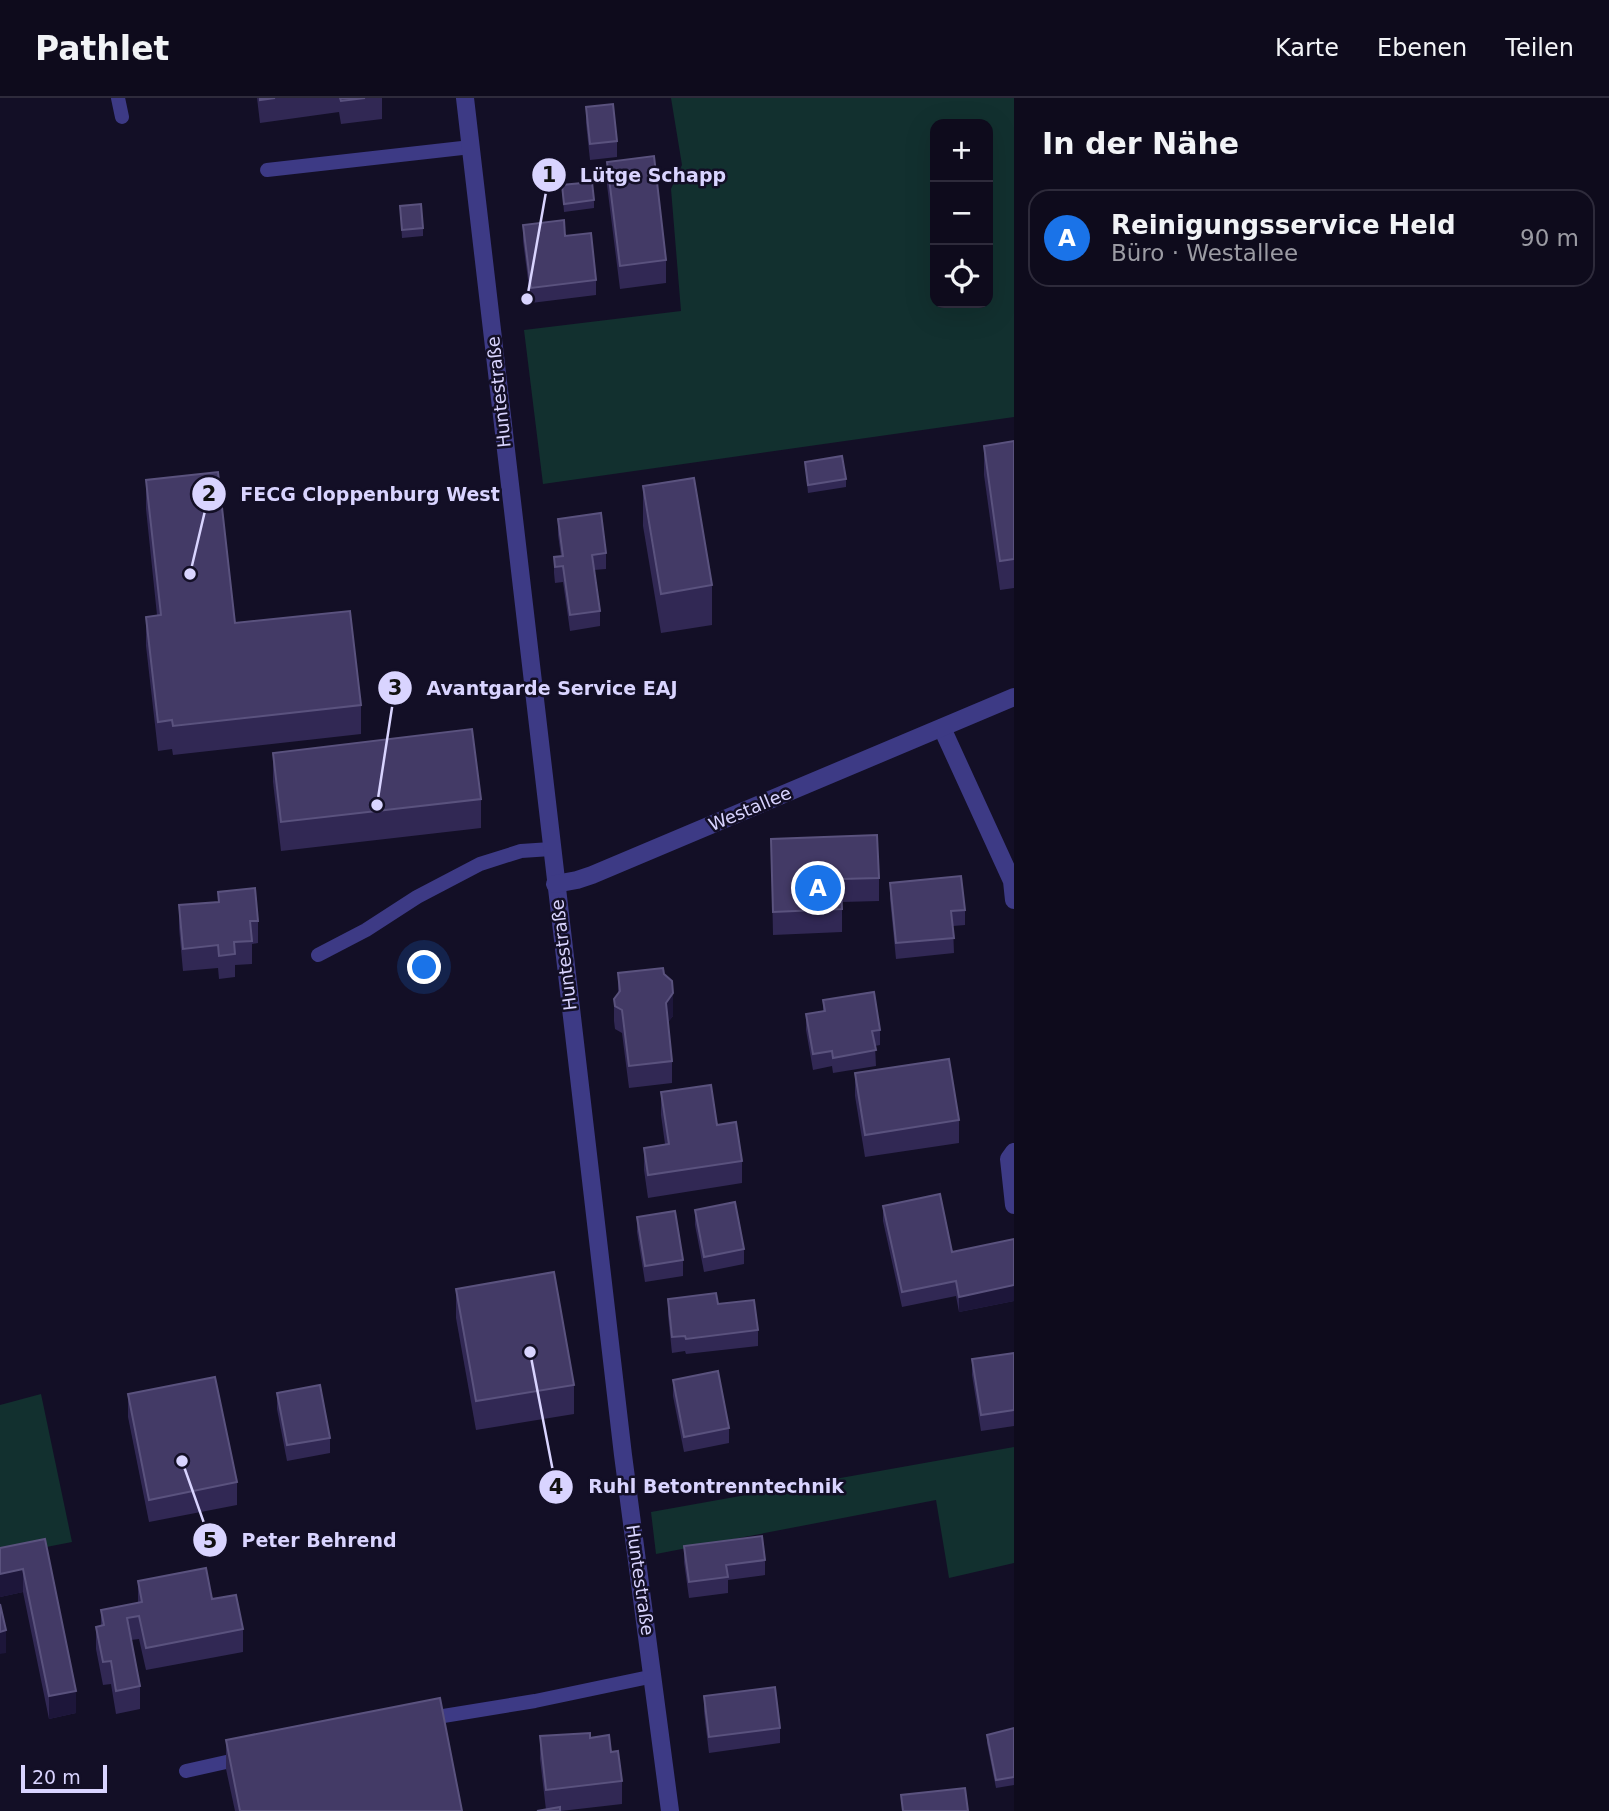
<!DOCTYPE html>
<html lang="de">
<head>
<meta charset="utf-8">
<style>
  body { margin:0; font-family:"DejaVu Sans",sans-serif; background:#1c1929; color:#f1f3f6 }
  .controls { position:absolute; right:21px; top:21px; display:grid; overflow:hidden; border-radius:14px; box-shadow:0 7px 28px #0002 }
  .controls button { width:63px; height:63px; display:grid; place-items:center; padding:0; border:0; border-bottom:2px solid #2e2b3b; background:#0e0b1c; color:#f1f3f6; font:35px sans-serif }
  .scale { position:absolute; left:21px; bottom:18px; width:86px; box-sizing:border-box; padding-left:7px; border:4px solid #d9d4ff; border-top:0; font-size:19px; line-height:24px; white-space:nowrap; color:#d9d4ff; -webkit-text-stroke:5px #130f26; paint-order:stroke }
  .you { position:absolute; left:425px; top:870px; width:24px; height:24px; margin:-18px; border:5px solid #fff; border-radius:50%; background:#1a73e8; box-shadow:0 0 0 10px #1a73e833 }
  .badge { display:grid; place-items:center; width:46px; height:46px; border-radius:50%; background:#1a73e8; color:#fff; font-size:23px; font-weight:700 }
  .pin { position:absolute; translate:-50% -50%; border:4px solid #fff; box-shadow:0 2px 7px #0006 }
  .list { margin:0; padding:0; list-style:none }
  h2 { display:flex; justify-content:space-between; align-items:center; height:91px; margin:0; padding:0 28px; font-size:30px }
  h2 small { font-size:23px; font-weight:400; color:#9b9ba3 }
  .list li { display:grid; grid-template-columns:46px 1fr auto; gap:21px; align-items:center; box-sizing:border-box; height:98px; margin:0 14px 14px; padding:0 14px; border:2px solid #2e2b3b; border-radius:21px }
  .list b { display:block; font-size:26px; white-space:nowrap }
  .list p { margin:0; font-size:23px; white-space:nowrap; color:#9b9ba3 }
  .list em { font-size:23px; font-style:normal; color:#9b9ba3 }
  .icon { flex:none; width:38px; height:38px; fill:none; stroke:currentColor; stroke-width:2; stroke-linecap:round; stroke-linejoin:round }
  .map { position:relative; flex:none; width:1014px; height:1713px; overflow:hidden }
  header { display:flex; align-items:center; gap:42px; box-sizing:border-box; height:98px; padding:0 35px; background:#0e0b1c; border-bottom:2px solid #2e2b3b }
  header strong { font-size:33px }
  nav { display:flex; gap:38px; margin-inline-start:auto; font-size:24px }
  main { display:flex }
  aside { flex:1; background:#0e0b1c }
  .map>svg:first-child { display:block }
  .green { fill:#12302f; fill-rule:evenodd }
  .lines { fill:none; stroke-linecap:round; stroke-linejoin:round }
  .service { stroke:#3d3a85; stroke-width:14 }
  .minor { stroke:#3d3a85; stroke-width:18 }
  .wall { fill:#312854 }
  .shaded-wall { fill:#1d163a }
  .building { fill:#433a66; stroke:#5a527e; stroke-width:2 }
  .labels { text-anchor:middle; stroke-width:5; stroke-linejoin:round; paint-order:stroke }
  .street-label { font-size:18px; fill:#d9d4ff; stroke:#130f26 }
  .leader { fill:none; stroke:#d9d4ff; stroke-width:2.5 }
  .callout-dot { fill:#d9d4ff; stroke:#130f26; stroke-width:2.5 }
  .mark-label { font-size:21px; text-anchor:middle; font-weight:bold; fill:#111 }
  .callout-label { font-size:19px; text-anchor:middle; font-weight:bold; fill:#d9d4ff; stroke:#130f26; stroke-width:5; stroke-linejoin:round; paint-order:stroke }
</style>
</head>
<body>
<header>
<strong>Pathlet</strong>
<nav><a>Karte</a><a>Ebenen</a><a>Teilen</a></nav>
</header>
<main>
<div class="map">
<svg width="1014" height="1713" viewBox="0 0 1014 1713">
  <rect width="100%" height="100%" fill="#130f26"/>
  <g class="green">
    <path d="M671 0H1014V319L543 386 524 232 681 213 671 91 682 67ZM935 26H988V205H935Z"/>
    <path d="M41 1296 72 1444 0 1458V1307Z"/>
    <path d="M1014 1349V1465L949 1480 936 1402 656 1456 651 1414Z"/>
  </g>
  <g class="lines">
    <g class="service">
      <path d="M118 0 122 19"/>
      <path d="M267 72 471 49"/>
      <path d="M318 857 366 832 417 799 480 766 521 753 551 751"/>
      <path d="M425 1621 535 1603 654 1578"/>
      <path d="M186 1673 244 1660"/>
    </g>
    <g class="minor">
      <path d="M465 0 623 1357 670 1713"/>
      <path d="M942 630 1012 783 1014 802"/>
      <path d="M555 786 577 782 592 777 1014 599"/>
      <path d="M1014 1054 1009 1061 1014 1107"/>
    </g>
  </g>
  <g class="wall">
    <path d="M257 0H382V21L341 26 339 14 260 25Z"/>
    <path d="M586 9 617 43V59L590 62 586 25Z"/>
    <path d="M607 64 666 162V185L620 191 607 87Z"/>
    <path d="M562 87 594 102V110L564 114Z"/>
    <path d="M400 108 423 130V138L402 140Z"/>
    <path d="M523 127 565 138 596 182V197L531 205 523 143Z"/>
    <path d="M1014 343V490L1000 492 984 377V348Z"/>
    <path d="M805 364 846 381V389L808 395Z"/>
    <path d="M146 382 235 525 361 607V636L173 657 172 651 158 653 146 548V519L157 517 146 411Z"/>
    <path d="M643 388 712 487V527L661 535 643 428Z"/>
    <path d="M558 421 606 455V471L594 472 600 513V528L570 533 563 484 555 485 554 475V459L561 458 558 437Z"/>
    <path d="M273 655 481 701V730L281 753 273 684Z"/>
    <path d="M771 741 879 780V803L842 804V834L773 837Z"/>
    <path d="M890 785 965 812V827L953 828 954 855 896 861 890 801Z"/>
    <path d="M218 794 258 823V845L252 846V866L235 867V879L219 881 218 870 183 873 179 830V807L218 804Z"/>
    <path d="M618 875 664 876 673 918 668 924 672 963V985L629 990 622 935 615 931 614 923V901L618 896Z"/>
    <path d="M823 902 880 932V947L875 948 876 968 833 975 832 968 813 972 806 932V916L823 913Z"/>
    <path d="M855 975 959 1022V1045L865 1059 855 998Z"/>
    <path d="M661 994 717 1027 742 1063V1085L648 1100 644 1072V1050L665 1046 661 1017Z"/>
    <path d="M883 1108 952 1154 1014 1141V1203L959 1214 956 1198 902 1209 883 1123Z"/>
    <path d="M695 1112 744 1151V1166L704 1174 695 1127Z"/>
    <path d="M637 1119 683 1162V1178L645 1184 637 1134Z"/>
    <path d="M456 1191 574 1287V1316L476 1332 456 1220Z"/>
    <path d="M668 1201 718 1206 758 1232V1248L686 1256 685 1253 672 1255 668 1217Z"/>
    <path d="M1014 1255V1328L981 1333 972 1277V1261Z"/>
    <path d="M673 1282 729 1330V1345L684 1354 673 1298Z"/>
    <path d="M277 1295 330 1340V1355L287 1363 277 1311Z"/>
    <path d="M128 1296 237 1384V1407L149 1424 128 1319Z"/>
    <path d="M45 1441 76 1615 49 1621 23 1494 0 1499V1450Z"/>
    <path d="M684 1448 765 1462V1477L728 1482V1495L689 1500 684 1464Z"/>
    <path d="M138 1483 212 1501 243 1531V1554L146 1572 139 1541 131 1542 140 1588V1611L116 1616 111 1586 103 1587 96 1551V1529L101 1528V1512L138 1505Z"/>
    <path d="M704 1598 780 1630V1645L709 1655 704 1614Z"/>
    <path d="M1014 1630V1687L996 1690 987 1645V1637Z"/>
    <path d="M540 1638 590 1640 611 1654 622 1683V1706L561 1713H537L546 1712 540 1661Z"/>
    <path d="M226 1642 462 1713H235L226 1671Z"/>
  </g>
  <g class="shaded-wall">
    <path d="M673 895V918L666 927V905Z"/>
    <path d="M1014 1187V1203L959 1214V1199Z"/>
    <path d="M23 1471V1494L0 1499V1476Z"/>
    <path d="M6 1532V1555L0 1556V1534Z"/>
    <path d="M76 1593V1615L49 1621V1598Z"/>
  </g>
  <g class="building">
    <path d="M260 0H275L260 2Z"/>
    <path d="M340 0H365L341 3Z"/>
    <path d="M613 6 617 43 590 46 586 9Z"/>
    <path d="M654 58 666 162 620 168 607 64Z"/>
    <path d="M592 84 594 102 564 106 562 87Z"/>
    <path d="M421 106 423 130 402 132 400 108Z"/>
    <path d="M564 122 565 138 591 135 596 182 531 190 523 127Z"/>
    <path d="M1014 343V461L1000 463 984 348Z"/>
    <path d="M842 358 846 381 808 387 805 364Z"/>
    <path d="M218 374 235 525 350 513 361 607 173 628 172 622 158 624 146 519 161 517 146 382Z"/>
    <path d="M694 380 712 487 661 496 643 388Z"/>
    <path d="M601 415 606 455 592 457 600 513 570 517 563 468 555 469 554 459 563 458 558 421Z"/>
    <path d="M472 631 481 701 281 724 273 655Z"/>
    <path d="M877 737 879 780 841 781 842 811 773 814 771 741Z"/>
    <path d="M961 778 965 812 951 813 954 840 896 845 890 785Z"/>
    <path d="M255 790 258 823H250L252 843 234 844 235 856 219 858 218 847 183 851 179 807 219 804 218 794Z"/>
    <path d="M663 870 664 876 672 883 673 895 666 905 672 963 629 968 622 912 615 908 614 901 620 893 618 875Z"/>
    <path d="M874 894 880 932 872 933 876 952 833 960 832 953 813 956 806 916 825 913 823 902Z"/>
    <path d="M949 961 959 1022 865 1037 855 975Z"/>
    <path d="M711 987 717 1027 736 1024 742 1063 648 1077 644 1050 669 1046 661 994Z"/>
    <path d="M940 1096 952 1154 1014 1141V1187L959 1199 956 1183 902 1194 883 1108Z"/>
    <path d="M735 1104 744 1151 704 1159 695 1112Z"/>
    <path d="M675 1113 683 1162 645 1168 637 1119Z"/>
    <path d="M554 1174 574 1287 476 1303 456 1191Z"/>
    <path d="M716 1195 718 1206 754 1202 758 1232 686 1241 685 1238 672 1239 668 1201Z"/>
    <path d="M1014 1255V1312L981 1317 972 1261Z"/>
    <path d="M718 1273 729 1330 684 1339 673 1282Z"/>
    <path d="M215 1279 237 1384 149 1402 128 1296Z"/>
    <path d="M320 1287 330 1340 287 1347 277 1295Z"/>
    <path d="M762 1438 765 1462 726 1467 728 1479 689 1484 684 1448Z"/>
    <path d="M45 1441 76 1593 49 1598 23 1471 0 1476V1450Z"/>
    <path d="M206 1470 212 1501 236 1497 243 1531 146 1550 139 1518 127 1520 140 1588 116 1593 111 1563 103 1564 96 1529 104 1527 101 1512 142 1504 138 1483Z"/>
    <path d="M0 1506 6 1532 0 1534Z"/>
    <path d="M775 1589 780 1630 709 1639 704 1598Z"/>
    <path d="M440 1600 462 1713H240L226 1642Z"/>
    <path d="M1014 1630V1679L996 1682 987 1637Z"/>
    <path d="M590 1635V1640L609 1637 611 1654 618 1653 622 1683 546 1692 540 1638Z"/>
    <path d="M965 1690 968 1713H903L901 1697Z"/>
    <path d="M560 1709V1713H537Z"/>
  </g>
  <g class="labels">
    <g class="street-label">
      <text transform="translate(499 294) rotate(-96)" y="6">Huntestraße</text>
      <text transform="translate(750 711) rotate(-23)" y="6">Westallee</text>
      <text transform="translate(564 857) rotate(-97)" y="6">Huntestraße</text>
      <text transform="translate(640 1482) rotate(82)" y="6">Huntestraße</text>
    </g>
  </g>
  <path class="leader" d="M527 201L549 77M190 476L209 396M377 707L395 590M530 1254L556 1389M182 1363L210 1442"/>
  <g class="callout-dot">
    <circle cx="527" cy="201" r="7"/>
    <circle cx="190" cy="476" r="7"/>
    <circle cx="377" cy="707" r="7"/>
    <circle cx="530" cy="1254" r="7"/>
    <circle cx="182" cy="1363" r="7"/>
    <circle cx="549" cy="77" r="18"/>
    <circle cx="209" cy="396" r="18"/>
    <circle cx="395" cy="590" r="18"/>
    <circle cx="556" cy="1389" r="18"/>
    <circle cx="210" cy="1442" r="18"/>
  </g>
  <g class="mark-label">
    <text x="549" y="84">1</text>
    <text x="209" y="403">2</text>
    <text x="395" y="597">3</text>
    <text x="556" y="1396">4</text>
    <text x="210" y="1450">5</text>
  </g>
  <g class="callout-label">
    <text x="653" y="84">Lütge Schapp</text>
    <text x="370" y="403">FECG Cloppenburg West</text>
    <text x="552" y="597">Avantgarde Service EAJ</text>
    <text x="716" y="1395">Ruhl Betontrenntechnik</text>
    <text x="319" y="1449">Peter Behrend</text>
  </g>
</svg>
<div class="controls">
<button>+</button>
<button>−</button>
<button><svg class="icon" aria-label="locate" viewBox="0 0 24 24"><circle cx="12" cy="12" r="6"/><path d="M12 2v4M12 18v4M2 12h4M18 12h4"/></svg></button>
</div>
<div class="scale">20 m</div>
<div class="you"></div>
<div class="pin badge" style="left:818px;top:790px">A</div>
</div>
<aside>
<h2>In der Nähe<small></small></h2>
<ul class="list">
<li><span class="badge">A</span><div><b>Reinigungsservice Held</b><p>Büro · Westallee</p></div><em>90 m</em></li>
</ul>
</aside>
</main>
</body>
</html>
